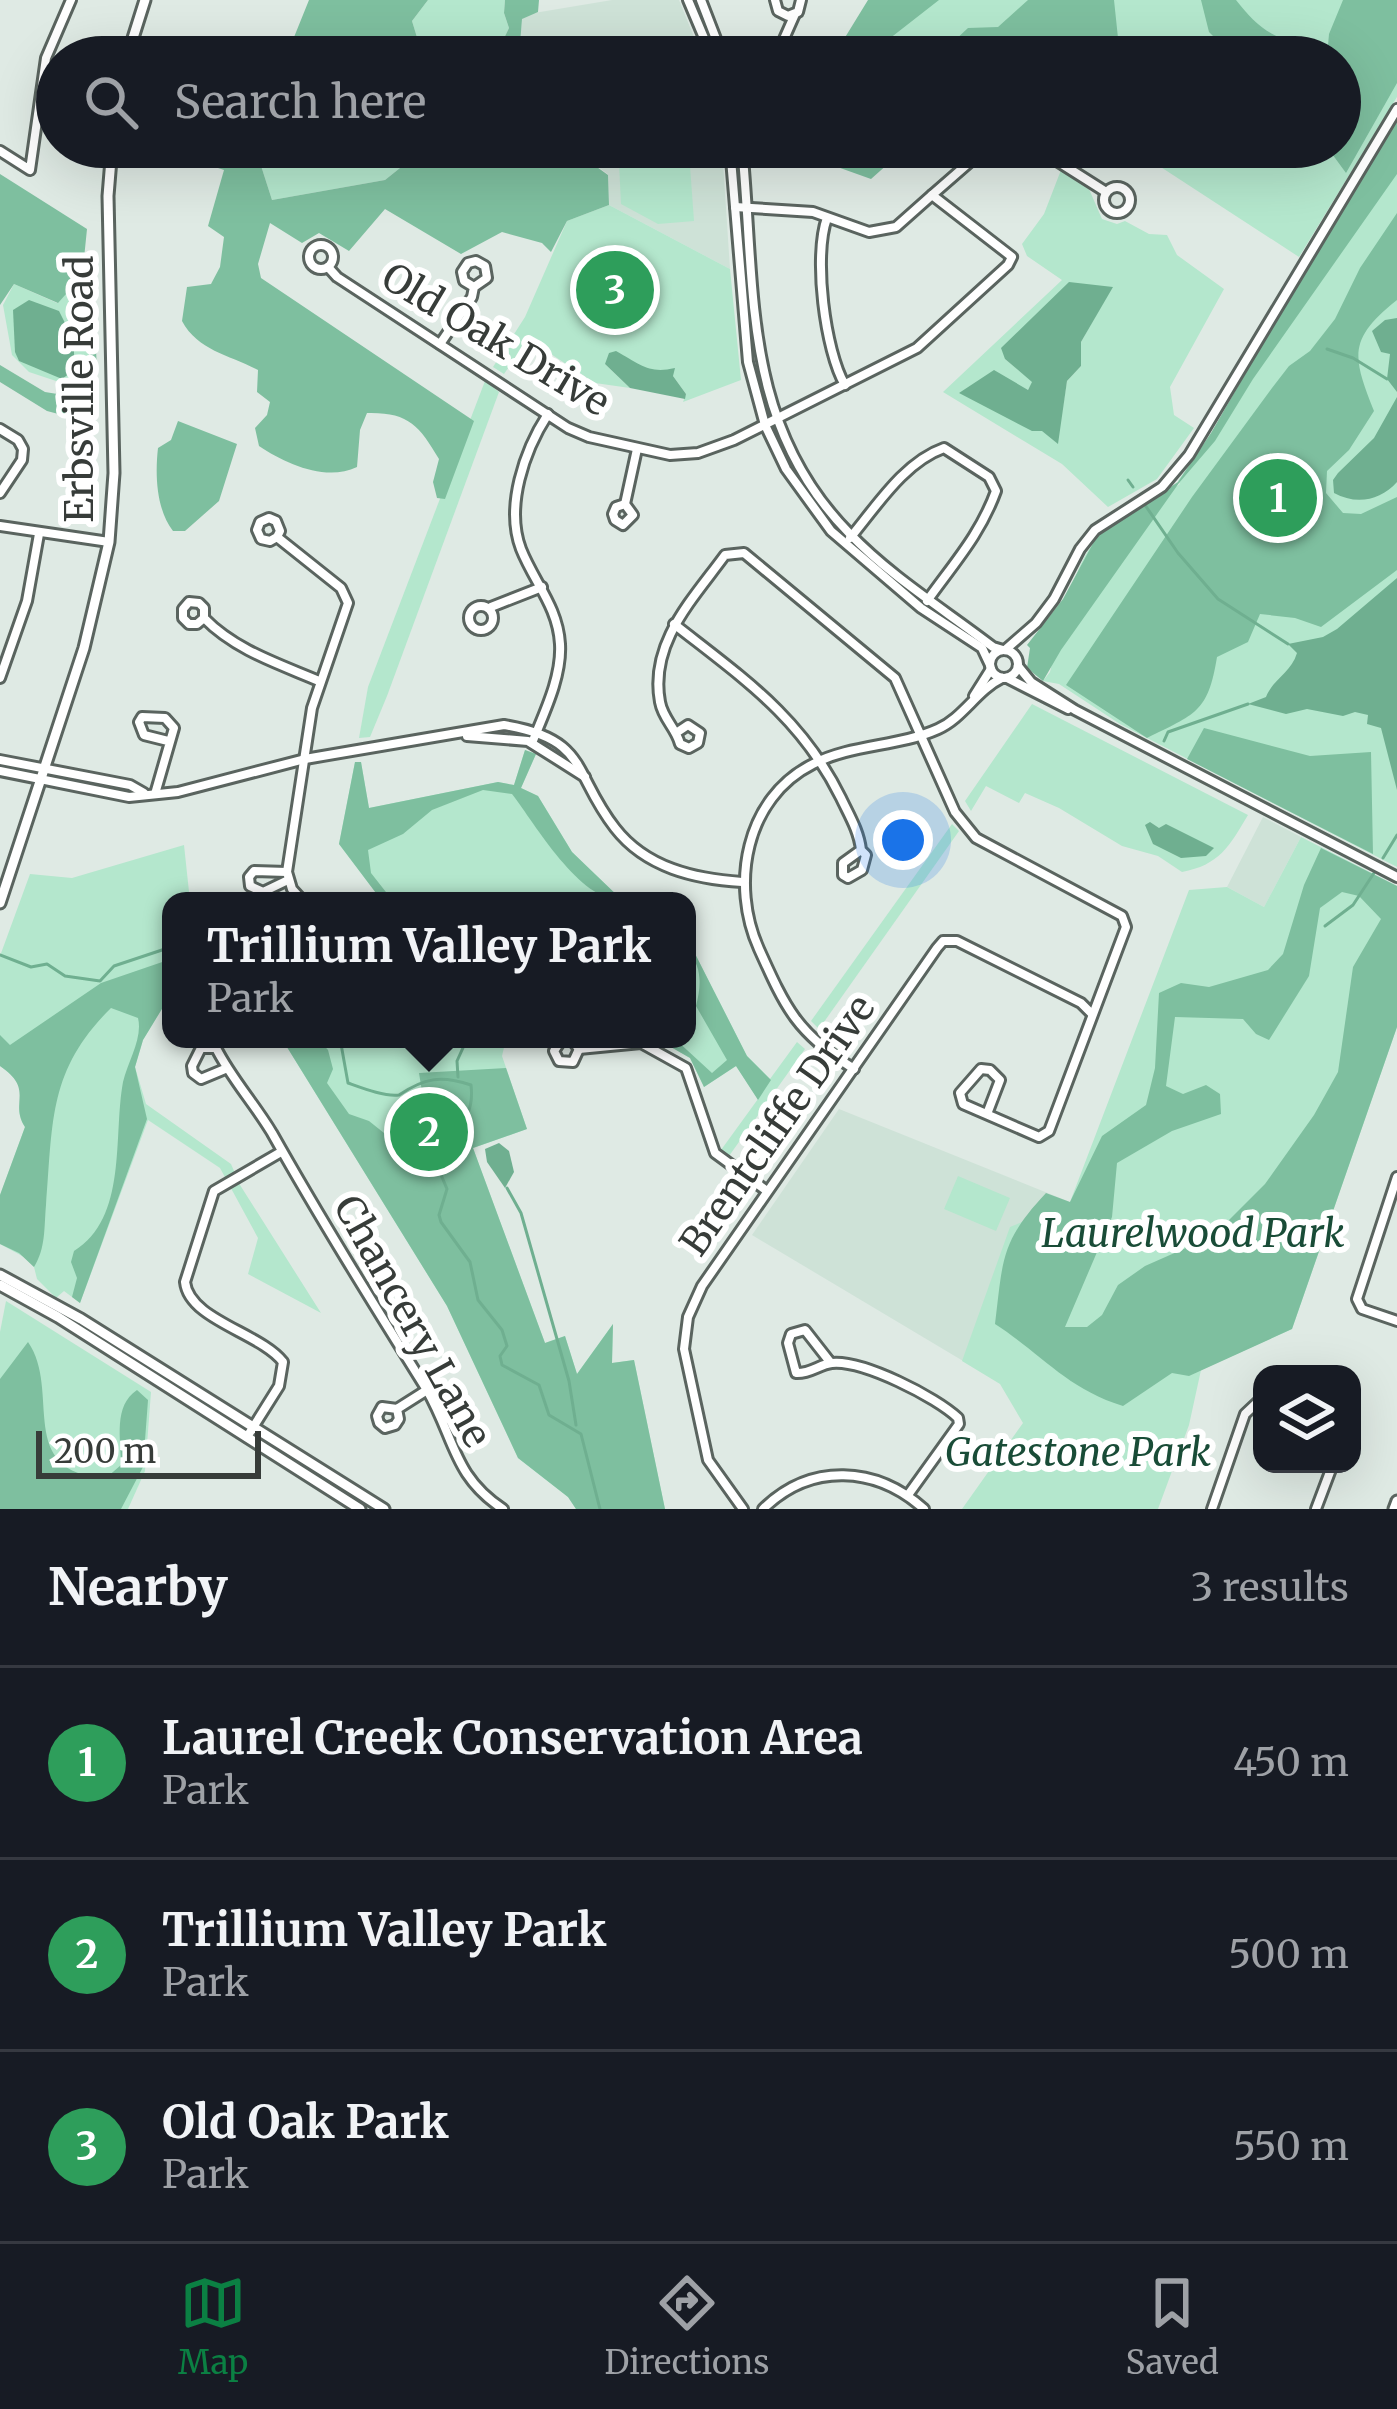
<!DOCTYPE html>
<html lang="en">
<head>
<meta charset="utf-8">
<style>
  body { margin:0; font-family:Merriweather,serif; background:#20242c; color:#f1f3f6 }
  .controls { position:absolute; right:36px; bottom:36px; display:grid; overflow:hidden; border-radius:24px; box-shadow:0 12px 48px #0002 }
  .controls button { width:108px; height:108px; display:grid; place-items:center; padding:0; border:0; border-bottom:3px solid #363941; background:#171b24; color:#f1f3f6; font:60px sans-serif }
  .scale { position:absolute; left:36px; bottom:30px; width:225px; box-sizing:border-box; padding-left:12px; border:6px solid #373c39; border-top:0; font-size:33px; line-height:42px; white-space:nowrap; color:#373c39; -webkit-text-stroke:9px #fff; paint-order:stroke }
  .you { position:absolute; left:903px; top:840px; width:42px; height:42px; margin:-30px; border:9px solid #fff; border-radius:50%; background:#1a73e8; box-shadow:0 0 0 18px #1a73e833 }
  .badge { display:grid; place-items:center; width:78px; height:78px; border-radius:50%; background:#0b8043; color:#fff; font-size:39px; font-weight:700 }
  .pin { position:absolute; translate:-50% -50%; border:6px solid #fff; box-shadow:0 3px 12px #0006 }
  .popup { position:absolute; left:162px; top:892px; width:534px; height:156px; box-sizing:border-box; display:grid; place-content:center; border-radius:24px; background:#171b24; filter:drop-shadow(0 3px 9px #0005); font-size:39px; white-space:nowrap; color:#9ea1a6 }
  .popup b { font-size:45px; color:#f1f3f6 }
  .popup::after { content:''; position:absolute; left:50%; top:100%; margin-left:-24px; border:24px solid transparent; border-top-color:#171b24 }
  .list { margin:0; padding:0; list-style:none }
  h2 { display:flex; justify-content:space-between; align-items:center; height:156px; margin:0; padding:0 48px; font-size:51px }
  h2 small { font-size:39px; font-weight:400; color:#9ea1a6 }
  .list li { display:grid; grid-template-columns:78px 1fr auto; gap:36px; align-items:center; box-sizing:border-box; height:192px; padding:0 48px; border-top:3px solid #363941 }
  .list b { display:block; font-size:45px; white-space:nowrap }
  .list p { margin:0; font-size:39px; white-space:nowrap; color:#9ea1a6 }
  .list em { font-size:39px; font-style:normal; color:#9ea1a6 }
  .icon { flex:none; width:66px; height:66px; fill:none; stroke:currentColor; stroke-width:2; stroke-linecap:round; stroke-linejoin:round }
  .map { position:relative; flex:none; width:1397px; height:1509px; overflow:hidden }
  .search { position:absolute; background:#171b24; box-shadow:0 12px 48px #0002; left:36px; right:36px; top:36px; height:132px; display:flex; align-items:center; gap:30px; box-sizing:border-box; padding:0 42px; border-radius:66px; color:#9ea1a6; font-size:45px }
  .sheet { height:732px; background:#171b24 }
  nav { display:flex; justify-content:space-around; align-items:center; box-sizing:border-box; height:168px; border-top:3px solid #363941; background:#171b24; font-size:33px; color:#9ea1a6 }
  nav a { display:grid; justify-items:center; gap:6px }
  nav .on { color:#0b8043 }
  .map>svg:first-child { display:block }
  .built { fill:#cee2d7 }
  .green { fill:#b4e7cd; fill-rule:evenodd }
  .forest { fill:#7ebf9f; fill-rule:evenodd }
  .water { fill:#6faf90 }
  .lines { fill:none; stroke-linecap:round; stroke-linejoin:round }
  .stream { stroke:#6faf90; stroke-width:3 }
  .minor-casing { stroke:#5a645f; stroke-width:14 }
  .major-casing { stroke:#5a645f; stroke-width:15 }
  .minor { stroke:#fff; stroke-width:8 }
  .major { stroke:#fff; stroke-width:9 }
  .labels { text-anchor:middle; stroke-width:12; stroke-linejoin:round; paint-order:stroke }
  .street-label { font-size:39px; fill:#373c39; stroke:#fff }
  .park-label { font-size:39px; font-style:italic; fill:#194c37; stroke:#fff }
</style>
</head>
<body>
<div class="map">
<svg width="1397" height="1509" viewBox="0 0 1397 1509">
  <rect width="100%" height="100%" fill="#dfeae4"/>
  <g class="built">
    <path d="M612 0H679L702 57H519L522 19 528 14Z"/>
    <path d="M569 147H722L730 269 609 205 608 174Z"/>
    <path d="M1263 817 1301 837 1264 907 1227 887Z"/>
    <path d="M839 1109 1070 1202 1000 1383 752 1235Z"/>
  </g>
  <g class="green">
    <path d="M428 0H505L504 13 509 28 495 57H423L412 21Z"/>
    <path d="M903 0H1397V97L1299 257 1130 147H1340V57H990L943 49 937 57H883L888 39 920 12Z"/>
    <path d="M1397 129V867L1120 724 1059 684 1043 681 1050 672C1062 627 1069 571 1099 535L1180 484 1178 481 1215 428Z"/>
    <path d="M255 147H409L400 168 385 180 272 200Z"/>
    <path d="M753 147H812L815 159 754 155Z"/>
    <path d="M689 152 694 221 658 224 621 204 619 163Z"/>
    <path d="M1061 170 1089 189 1102 219 1117 224 1125 221 1149 234 1167 235 1177 255 1224 289 1170 387 1174 415 1194 428 1157 479 1108 507 1062 464 943 392 1062 280 1027 256 1022 244 1044 214ZM1112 287 1081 342V366L1067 381 1057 443 994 371 1027 391 1033 382 1005 359Z"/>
    <path d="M609 205 730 269 741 380 683 402 686 394 673 376 605 364 630 388 595 383 528 339 504 374 493 367 525 317 567 221Z"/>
    <path d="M14 284 57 303 66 293 76 298 78 322 88 330 90 382 62 383 29 372 12 355 3 305Z"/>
    <path d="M485 381 499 392 387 696 370 737 359 738 368 687Z"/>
    <path d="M1032 704 1248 815C1229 847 1219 865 1182 872L1158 856 1122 846 1059 808 1025 793 1019 803 986 786 971 811 965 801Z"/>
    <path d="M525 750 536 754 521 788 538 796 572 852 623 901H382L339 844 355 762H361L369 808 498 782 514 785Z"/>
    <path d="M952 824 959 831 819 1029 811 1021Z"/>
    <path d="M1301 837 1397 886V1027L1292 1329 1201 1370 1189 1425 1158 1509H962L1023 1423 1000 1384 962 1361 1010 1227 1070 1202 1189 890 1227 887 1264 907Z"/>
    <path d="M184 845 190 901H171V994L143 1040 135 1067 146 1104 231 1164 240 1185 321 1313 248 1274 258 1238 220 1168 148 1120 80 1303 64 1291 56 1298 37 1279 34 1267 24 1257 0 1244V1195L25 1127C8 1101 38 1093 0 1066V956L30 874 72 878Z"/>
    <path d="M687 938 747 1056 770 1079 797 1042 805 1049 729 1156 721 1150 758 1099 736 1066 704 1087 690 1058 657 1039H687Z"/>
    <path d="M282 1039H506L502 1056 527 1129 473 1148 545 1343 565 1336 577 1374 613 1324 612 1363 634 1360 665 1509H576L568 1497 518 1458 447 1306Z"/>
    <path d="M958 1176 1010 1198 996 1231 944 1209Z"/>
    <path d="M6 1301 151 1392 145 1471 128 1509H0V1332Z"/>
  </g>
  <g class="forest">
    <path d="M309 0H428L412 21 423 57H286Z"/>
    <path d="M505 0H539L538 12 522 19 519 57H495L509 28 504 13Z"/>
    <path d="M868 0H939L889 39 883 57H833Z"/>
    <path d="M1028 0H1114L1120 57H937L968 28 998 27Z"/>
    <path d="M1201 0H1236C1253 21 1268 38 1296 41L1306 57H1234L1209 32Z"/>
    <path d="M1343 0H1397V83L1346 173 1327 147H1340V57H1327L1329 34Z"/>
    <path d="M1397 121V174L1253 379 1215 441 1179 483 1061 650 1043 681 1027 668 1030 648 1027 645 1063 599 1097 536 1178 482 1211 433 1308 265Z"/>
    <path d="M155 147H255L272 200 385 180 400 168 409 147H569L608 175 609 205 567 221 551 252 542 243 502 232 461 254 385 209 349 251 319 233 302 243 270 223 258 264 261 278 474 421 445 499 437 498 433 482 439 459C419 425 408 412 367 413L360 430 357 467C326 482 286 464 259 446L255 428 267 415 270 402 257 392 258 370C230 355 198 351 182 321L187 287 211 284 220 267 224 237 208 226 224 170 185 157 155 158Z"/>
    <path d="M812 147H907L871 179 815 159Z"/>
    <path d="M0 174 87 229 81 288 94 299 97 373 92 371 88 330 78 322 75 298 66 294 58 303 14 284 0 305Z"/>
    <path d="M1397 213V300C1348 339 1352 356 1374 411L1349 450 1327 471 1326 493 1343 513 1361 514 1397 497V570L1321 627 1295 618 1260 614 1248 642 1217 657C1208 713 1195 714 1147 738L1066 685 1192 497 1272 388 1289 366 1310 351 1335 319 1360 268Z"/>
    <path d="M0 365 45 392 76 397 81 420 47 411 0 382Z"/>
    <path d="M178 421 237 444 219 501 185 531H173C156 509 155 474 158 448L171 440Z"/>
    <path d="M1204 728 1310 756 1371 752 1373 854 1187 759Z"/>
    <path d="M525 750 536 754 521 788 538 796 572 852 623 901C579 901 536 825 512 794L483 790 432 810 403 834 368 850 371 873 393 901H382L339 844 355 762H361L369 808 498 782 514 785Z"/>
    <path d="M1321 848 1397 886V1027L1292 1329 1189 1376 1172 1373 1123 1406C1066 1388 1043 1355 995 1324 1003 1260 1000 1242 1046 1193L1070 1202 1102 1136 1146 1105 1155 1068 1159 993 1181 983 1209 987 1268 970 1283 954 1304 885ZM1342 892 1359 896 1381 919 1353 967 1338 1072 1314 1115 1265 1184 1213 1236 1145 1266 1118 1285 1102 1315 1087 1327H1065L1112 1217 1117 1163 1172 1131 1221 1114 1220 1094 1206 1085 1183 1094 1166 1086 1175 1017 1243 1019 1256 1034 1269 1040 1309 976 1320 908Z"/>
    <path d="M687 938 747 1056 771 1080 758 1100 736 1066 704 1087 690 1058 657 1039H675L712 1073 727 1060 696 1006C701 987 703 966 687 951Z"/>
    <path d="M171 959V994L143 1040 135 1067 147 1119 80 1303 72 1297 77 1278 71 1262 74 1251C128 1218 113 1136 123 1082 128 1061 143 1038 138 1018L111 1008C48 1070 53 1122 46 1205 44 1227 46 1248 34 1267L19 1253 0 1244V1195L25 1127C9 1102 35 1090 0 1066V1035L10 1045 101 983Z"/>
    <path d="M282 1039H318L328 1050 333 1069 327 1083 349 1114 369 1121 394 1141 411 1147 429 1135 419 1073 506 1068 527 1129 473 1148 545 1343 565 1336 577 1374 613 1324 612 1363 634 1360 665 1509H576L568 1497 518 1458 447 1306Z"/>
    <path d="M28 1342C62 1391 14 1473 106 1478L121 1465C121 1439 113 1406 137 1390L148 1400 143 1467 121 1509H0V1379Z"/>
  </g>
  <g class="water">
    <path d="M1069 282 1113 287 1081 342V366L1067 381 1058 444 1042 431H1032L959 393 994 370 1028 390 1032 382 1005 359 1001 348Z"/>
    <path d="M29 300 59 311 74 341V370L62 379 19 361 15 352 13 310Z"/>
    <path d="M1397 318V392L1387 379 1390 354 1381 352 1372 331 1385 320Z"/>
    <path d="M616 351C641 365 649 374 675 368L673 376 686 394 685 399 630 388 605 364 609 353Z"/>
    <path d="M1397 397V482C1380 501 1356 505 1334 493L1333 480 1338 473 1374 438Z"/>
    <path d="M1397 578V790L1381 728 1367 724 1368 715 1355 712 1343 716 1307 709 1286 714 1248 704 1266 697C1273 679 1291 673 1297 653L1288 644 1323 637 1337 629Z"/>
    <path d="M1150 822 1159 828 1166 824 1214 848 1206 856 1181 858 1153 844 1145 825Z"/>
    <path d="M499 1143 509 1151 514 1172 505 1188 487 1162 485 1149Z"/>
  </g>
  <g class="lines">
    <g class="stream">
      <path d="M1327 349 1353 358 1387 379"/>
      <path d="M1128 480 1133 487"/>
      <path d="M1145 505 1178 553 1218 599 1288 644"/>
      <path d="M1164 741 1168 732 1248 704"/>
      <path d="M1383 858 1397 835"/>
      <path d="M1325 926 1353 905 1374 873"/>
      <path d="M0 955 31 967 47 964 65 976 100 981 114 966 171 947"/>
      <path d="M323 1039 341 1044 348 1083C362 1088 385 1097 399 1095 424 1078 441 1075 471 1085 476 1129 445 1126 434 1158L447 1189 439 1215 441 1222 470 1262 478 1300 502 1330 507 1346 500 1356 502 1365 539 1385 549 1415 581 1434 600 1509"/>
      <path d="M458 1077 457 1061 467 1039"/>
      <path d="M507 1188 521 1213 569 1381 576 1425"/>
    </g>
    <g class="minor-casing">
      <g id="minor">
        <path d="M688 0 712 57"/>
        <path d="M701 0 723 57"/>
        <path d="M775 0 778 11 788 16 798 12 801 0"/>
        <path d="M776 57 795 14"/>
        <path d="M730 147 748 362 765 425 786 469 831 531 921 608 982 648 990 665"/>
        <path d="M742 147C756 289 741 423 849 533 891 577 945 610 993 647L1003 650"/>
        <path d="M1035 147 1106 192"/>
        <path d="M0 151 30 170 46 58 71 0"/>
        <circle cx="1117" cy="200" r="13"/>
        <path d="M932 195 987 147"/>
        <path d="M827 218C813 256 825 351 845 385"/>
        <circle cx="321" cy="257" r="12"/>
        <path d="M328 267 337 277 568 428 589 437 670 455 698 453 734 440 917 348 1008 265 1012 257 932 195 896 227 869 232 813 212 735 207"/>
        <path d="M440 344 472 297 474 287 487 278 485 266 476 261 468 263 462 272 464 281 474 287"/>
        <path d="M0 429 18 440 23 449 22 460 0 493"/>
        <path d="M625 504 633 515 623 525 615 520 613 514 616 507 625 504 637 449"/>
        <path d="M0 526 109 542"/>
        <path d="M277 537 280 531 276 521 269 518 260 522 257 530 261 539 270 541 277 537 341 588 348 603 312 708 287 872 292 889 303 901"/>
        <path d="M850 538C876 507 904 462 944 448L989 477 996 491C980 535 954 563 927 601"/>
        <circle cx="481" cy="618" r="12"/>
        <path d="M491 607 542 587"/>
        <path d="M204 618 197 624H189L183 618V609L189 602 199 603 204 608V618C235 650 279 664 319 681"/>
        <path d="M674 624C744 679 801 717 841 798 849 815 859 831 861 850L843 863V875L848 878 862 870 866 855 861 850"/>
        <path d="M1005 650 1036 623 1054 599 1080 549 1095 530 1162 487 1189 455 1397 109"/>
        <circle cx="1004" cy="664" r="14"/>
        <path d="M1018 666 1031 682 1075 710 1397 877"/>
        <path d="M0 678 27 601 39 534"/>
        <path d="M1007 678 1068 709"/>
        <path d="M974 696 991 669"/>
        <path d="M679 731 688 725 700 733 698 743 689 748 680 744C676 728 663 719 660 702 649 643 693 599 725 555L744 553 895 678 955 812 976 838 1122 916 1126 927 1049 1131 1039 1137 963 1104 960 1093 981 1069 990 1070 1000 1080 987 1114"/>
        <path d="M467 736 528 741 585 777"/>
        <path d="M532 743C544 713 562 677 560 644 558 607 534 582 521 549 505 507 524 451 548 414"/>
        <path d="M0 760 130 785 144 793"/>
        <path d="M0 771 129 797 178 792 305 759 504 725C589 739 572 773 615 828 646 868 695 879 742 882"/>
        <path d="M155 794 174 728 165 718 142 717 139 722 144 735 168 741"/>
        <path d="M287 872 254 871 249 877 250 886 263 892 288 880"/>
        <path d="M562 1039 554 1051 559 1061 573 1062 579 1049"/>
        <path d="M571 1039 579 1049"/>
        <path d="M579 1049 641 1043 686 1068 715 1153 767 1191"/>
        <path d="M225 1069 201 1079 193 1073 192 1066 201 1048H216C231 1078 254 1103 272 1133 321 1220 374 1305 427 1390 455 1439 453 1476 503 1509"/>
        <path d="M854 1069C797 1033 786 1009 759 949 730 885 745 798 813 764 852 744 898 747 938 729 963 718 977 690 1002 678"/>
        <path d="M1397 1177 1357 1299 1362 1309 1397 1321"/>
        <path d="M830 1362 805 1330 791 1334 788 1343 796 1373C810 1374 820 1364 832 1363 863 1360 936 1397 958 1418L959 1424 908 1495"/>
        <path d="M397 1409 399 1419 395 1425 385 1428 379 1423 377 1416 382 1407 397 1409 427 1390"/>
        <path d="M247 1437 279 1386 283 1362C261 1333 189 1320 185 1282L214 1191 281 1152"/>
        <path d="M743 1509 708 1460 684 1349 688 1317 702 1286 937 948 943 941H957L1081 1003 1092 1014"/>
        <path d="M763 1509C811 1462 876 1466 924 1509"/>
        <path d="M1212 1509 1245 1414 1262 1398"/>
        <path d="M1316 1509 1333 1464"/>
      </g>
    </g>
    <g class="major-casing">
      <g id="major">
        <path d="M127 57 145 0"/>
        <path d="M0 903 84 648 109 542 114 473 108 196 112 147"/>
        <path d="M0 1275 81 1319 384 1509"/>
        <path d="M0 1285 58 1317 360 1509"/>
        <path d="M1394 1509 1397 1501"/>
      </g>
    </g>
    <use href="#minor" class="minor"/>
    <use href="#major" class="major"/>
  </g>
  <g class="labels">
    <g class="street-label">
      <text transform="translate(496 339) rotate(31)" y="14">Old Oak Drive</text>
      <text transform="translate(79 389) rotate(-90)" y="14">Erbsville Road</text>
      <text transform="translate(777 1125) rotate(-55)" y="14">Brentcliffe Drive</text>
      <text transform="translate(413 1321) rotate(61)" y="14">Chancery Lane</text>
    </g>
    <g class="park-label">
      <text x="1193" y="1247">Laurelwood Park</text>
      <text x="1078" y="1466">Gatestone Park</text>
    </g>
  </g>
</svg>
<div class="controls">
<button><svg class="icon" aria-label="layers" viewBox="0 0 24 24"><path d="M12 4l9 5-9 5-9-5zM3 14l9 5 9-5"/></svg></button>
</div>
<div class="scale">200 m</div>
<div class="you"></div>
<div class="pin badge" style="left:1278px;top:498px;background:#2e9e5b">1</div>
<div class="pin badge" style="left:429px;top:1132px;background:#2e9e5b">2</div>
<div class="popup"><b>Trillium Valley Park</b>Park</div>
<div class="pin badge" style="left:615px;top:290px;background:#2e9e5b">3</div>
<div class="search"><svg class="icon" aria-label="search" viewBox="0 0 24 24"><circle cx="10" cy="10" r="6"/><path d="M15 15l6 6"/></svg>Search here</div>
</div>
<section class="sheet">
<h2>Nearby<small>3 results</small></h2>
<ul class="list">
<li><span class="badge" style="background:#2e9e5b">1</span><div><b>Laurel Creek Conservation Area</b><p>Park</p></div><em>450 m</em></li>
<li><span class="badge" style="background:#2e9e5b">2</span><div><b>Trillium Valley Park</b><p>Park</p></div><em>500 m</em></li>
<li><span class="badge" style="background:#2e9e5b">3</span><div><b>Old Oak Park</b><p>Park</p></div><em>550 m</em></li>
</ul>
</section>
<nav>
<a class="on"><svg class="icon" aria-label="map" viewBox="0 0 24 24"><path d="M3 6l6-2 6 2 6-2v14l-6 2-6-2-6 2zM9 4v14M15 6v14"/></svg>Map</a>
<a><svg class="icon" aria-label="directions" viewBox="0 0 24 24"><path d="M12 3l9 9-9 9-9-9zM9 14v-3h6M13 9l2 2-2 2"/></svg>Directions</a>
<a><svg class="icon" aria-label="saved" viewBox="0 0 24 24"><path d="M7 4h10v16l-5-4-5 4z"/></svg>Saved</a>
</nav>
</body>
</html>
